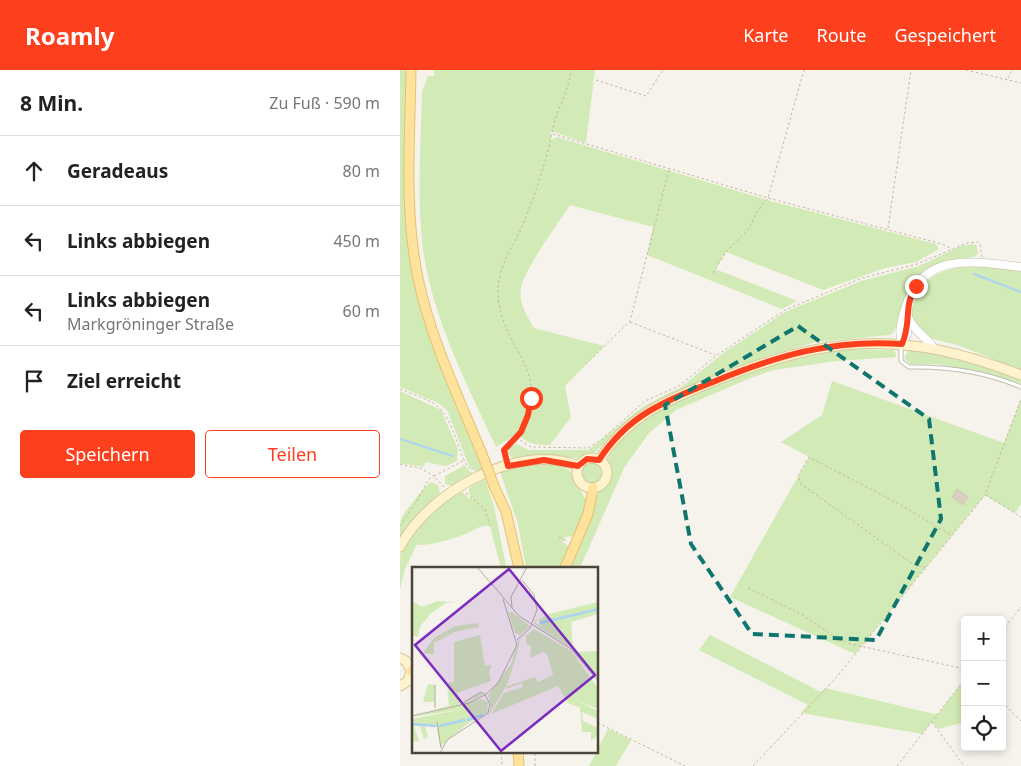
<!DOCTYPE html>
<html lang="de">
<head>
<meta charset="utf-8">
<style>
  body { margin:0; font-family:"Noto Sans",sans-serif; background:#f2f2f2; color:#222 }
  .controls { position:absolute; right:15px; bottom:15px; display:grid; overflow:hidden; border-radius:5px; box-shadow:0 2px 8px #0003 }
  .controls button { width:45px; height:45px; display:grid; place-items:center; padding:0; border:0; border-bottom:1px solid #e0e0e0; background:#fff; color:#222; font:25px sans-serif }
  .stop { position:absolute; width:15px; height:15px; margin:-11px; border:4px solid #fc3f1d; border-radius:50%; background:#fff }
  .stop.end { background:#fc3f1d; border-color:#fff; box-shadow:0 1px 5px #0008 }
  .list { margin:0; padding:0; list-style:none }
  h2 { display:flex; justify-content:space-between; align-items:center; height:65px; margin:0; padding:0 20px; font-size:21px }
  h2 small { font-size:16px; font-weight:400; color:#767676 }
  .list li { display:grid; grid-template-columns:32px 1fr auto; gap:15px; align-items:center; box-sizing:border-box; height:70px; padding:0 20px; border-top:1px solid #e0e0e0 }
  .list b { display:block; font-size:19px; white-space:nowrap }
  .list p { margin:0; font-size:16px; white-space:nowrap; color:#767676 }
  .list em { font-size:16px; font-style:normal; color:#767676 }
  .actions { display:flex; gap:10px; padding:15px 20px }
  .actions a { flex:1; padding:11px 0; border:1px solid #fc3f1d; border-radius:5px; text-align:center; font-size:18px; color:#fc3f1d }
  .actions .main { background:#fc3f1d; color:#fff }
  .icon { flex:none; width:28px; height:28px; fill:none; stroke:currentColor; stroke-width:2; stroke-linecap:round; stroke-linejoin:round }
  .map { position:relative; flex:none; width:621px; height:696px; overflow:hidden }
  header { display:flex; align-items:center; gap:30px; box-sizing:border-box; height:70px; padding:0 25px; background:#fc3f1d; color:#fff }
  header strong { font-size:24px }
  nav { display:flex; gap:28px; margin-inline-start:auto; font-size:18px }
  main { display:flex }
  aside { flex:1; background:#fff }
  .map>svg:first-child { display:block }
  .green { fill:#d2eab5 }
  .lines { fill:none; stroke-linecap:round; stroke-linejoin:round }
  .stream { stroke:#a9d4f2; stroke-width:2 }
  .building { fill:#d8cfc1; stroke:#d3c7b4 }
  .service-casing { stroke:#c2bbae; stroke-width:5 }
  .tertiary-casing { stroke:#c2bbae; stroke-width:9 }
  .secondary-casing { stroke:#d6c79b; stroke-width:11 }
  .primary-casing { stroke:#e6c16a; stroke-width:11 }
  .path { stroke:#c4b79f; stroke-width:1; stroke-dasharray:2.5 2.5; stroke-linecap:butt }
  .service { stroke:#fff; stroke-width:3 }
  .tertiary { stroke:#fff; stroke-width:8 }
  .secondary { stroke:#fff3cd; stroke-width:9 }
  .primary { stroke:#ffe39c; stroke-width:9 }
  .primary-bridge-casing { stroke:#e6c16a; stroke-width:11; stroke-linecap:butt }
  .primary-bridge { stroke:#ffe39c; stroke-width:9 }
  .route { stroke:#fc3f1d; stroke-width:6 }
  .marked { fill:none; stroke:#0f766e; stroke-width:4; stroke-dasharray:10 6; stroke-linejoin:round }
  .inset-river { fill:none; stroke:#a9d4f2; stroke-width:2.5 }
  .inset-road { fill:none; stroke:#b2ada4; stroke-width:1 }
  .view { fill:#7b2cbf; fill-opacity:0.15; stroke:#7b2cbf; stroke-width:2.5 }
  .inset-edge { fill:none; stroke:#4b4439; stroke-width:2.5 }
</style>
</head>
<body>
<header>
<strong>Roamly</strong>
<nav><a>Karte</a><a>Route</a><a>Gespeichert</a></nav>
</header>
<main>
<aside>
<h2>8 Min.<small>Zu Fuß · 590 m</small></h2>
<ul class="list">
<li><svg class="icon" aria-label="ahead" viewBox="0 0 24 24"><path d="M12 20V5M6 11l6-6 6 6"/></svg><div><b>Geradeaus</b></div><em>80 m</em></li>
<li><svg class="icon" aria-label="left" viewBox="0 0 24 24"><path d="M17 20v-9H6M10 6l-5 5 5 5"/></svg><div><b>Links abbiegen</b></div><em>450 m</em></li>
<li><svg class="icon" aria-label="left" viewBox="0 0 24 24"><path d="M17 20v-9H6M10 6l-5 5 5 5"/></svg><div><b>Links abbiegen</b><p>Markgröninger Straße</p></div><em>60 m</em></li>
<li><svg class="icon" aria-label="arrive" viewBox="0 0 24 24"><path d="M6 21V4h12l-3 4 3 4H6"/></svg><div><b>Ziel erreicht</b></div></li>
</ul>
<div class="actions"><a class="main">Speichern</a><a>Teilen</a></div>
</aside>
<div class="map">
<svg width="621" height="696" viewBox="0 0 621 696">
  <rect width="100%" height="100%" fill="#f6f3ec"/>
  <g class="green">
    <path d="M0 0H7C6 61 2 123 9 183 18 255 51 322 78 389L82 400C76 403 72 400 69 396L47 340 40 334 0 317Z"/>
    <path d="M34 0H195L186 73 151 61V70L157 67 367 130 536 174 539 179 516 192 485 198 423 220 326 182 315 199 397 231 382 239 247 185 253 157 170 135C159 152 124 200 121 218 118 232 127 246 134 258L204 276 165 316 171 347 150 375C136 375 127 375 118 363L96 377C66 312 29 242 22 170 17 122 21 71 22 22L28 6H34Z"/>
    <path d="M573 174 577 176 578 184 574 187C537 191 510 199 501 240 498 249 498 259 490 265L416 272 367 286 299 313 245 338 233 346 193 384 178 388 134 385 114 389 108 384 109 377 116 374 129 380H188L244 336 281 317 326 281 385 242 461 211 519 196 561 176Z"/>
    <path d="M579 196 621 201V301C601 292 581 284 560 276 550 272 538 272 527 266 509 257 508 237 519 221 533 199 556 197 579 196Z"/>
    <path d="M449 279 494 280 497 287 436 291 374 300 353 307 276 340 249 363 224 398 180 498H171L188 457 199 421 209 409C212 400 205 392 210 383 241 327 387 287 449 279Z"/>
    <path d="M509 280C548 285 584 297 621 309V314L563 298 536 294H510L504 288Z"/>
    <path d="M432 311 604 373 621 329V434L615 443 585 425 455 584 330 527 409 387 381 372 422 345Z"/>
    <path d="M0 321 41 340 58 379 57 391 46 396 25 392 24 397 0 393Z"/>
    <circle cx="192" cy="403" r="11"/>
    <path d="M64 394 70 402 78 404 53 416 45 414V406L62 397Z"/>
    <path d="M130 394 158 395 170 401 186 430 182 448 175 466 165 467 163 472 170 478 161 498H126L118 454 100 402Z"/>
    <path d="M85 409 94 436 106 496 110 498H101L90 456C80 454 72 462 63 465 54 468 24 478 17 474L5 499 0 519C0 509 0 498 0 488 3 467 42 426 63 422L68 428 73 429 69 423V418Z"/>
    <path d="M31 412 38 415 40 423 23 438 0 469C0 464 0 454 1 449 5 441 24 417 31 412Z"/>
    <path d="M310 565 421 622 425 618 530 643 538 644 565 609V652L538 659 532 652 522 664 401 643 408 635 299 580Z"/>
    <path d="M208 659 231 670 216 696H189Z"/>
  </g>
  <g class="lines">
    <g class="stream">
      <path d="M574 204 621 222"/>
      <path d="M0 369 53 386"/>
    </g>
  </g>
  <path class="building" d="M557 419 568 427 563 435 552 427Z"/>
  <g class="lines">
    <g class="service-casing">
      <path id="service" d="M501 277V291L509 297C546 296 586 302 621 317"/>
    </g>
    <g class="tertiary-casing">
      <g id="tertiary">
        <path d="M509 249C515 262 526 267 534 278"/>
        <path d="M502 273C498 259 502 250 506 236 524 180 575 192 621 197"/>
        <path d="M502 273 507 264 508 238"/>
      </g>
    </g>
    <g class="secondary-casing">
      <g id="secondary">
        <circle cx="192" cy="403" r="15"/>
        <path d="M199 390C229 345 264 332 312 312 429 265 502 259 621 305"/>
        <path d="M0 477C27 423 119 371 178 396"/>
        <path d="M0 588 6 591 11 601 8 611 0 616"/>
      </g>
    </g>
    <g class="primary-casing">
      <g id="primary">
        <path d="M11 0C10 69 4 140 18 208 31 271 60 330 84 389"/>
        <path d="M94 416 106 442 119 498"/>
        <path d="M165 498 188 444 193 418"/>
        <path d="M11 601H14"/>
        <path d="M118 682 119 696"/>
      </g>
    </g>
    <g class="path">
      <path d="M566 0 621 13"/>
      <path d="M608 8 612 0"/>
      <path d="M196 10 246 26 263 0"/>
      <path d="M153 64 368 128 542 174 550 178"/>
      <path d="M488 158 511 0"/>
      <path d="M313 203 326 182 349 159 356 143 368 128 404 0"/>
      <path d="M230 252 315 285"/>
      <path d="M186 294 230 251 269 100"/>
      <path d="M0 319C40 335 43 333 58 374 62 384 64 394 72 401"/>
      <path d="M117 368C160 301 96 278 98 219 99 194 115 174 124 152 136 122 147 89 153 58 157 38 169 21 171 0"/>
      <path d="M106 388 104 380 117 368 131 377 188 378 201 370 245 331 279 316 317 285 385 240 462 208 517 194 567 173 577 172 580 174 582 187"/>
      <path d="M0 394 20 398 34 406 28 410 17 431 0 456"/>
      <path d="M44 417 34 406 63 391"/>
      <path d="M66 423 85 439 90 456"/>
      <path d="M586 425 621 447"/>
      <path d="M159 467 167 471"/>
      <path d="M526 497 514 495 401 414 398 406 409 387 501 435 552 466"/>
      <path d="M348 518 401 544 438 569 451 574 565 599"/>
      <path d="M602 561 621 537"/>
      <path d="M602 632 621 651"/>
      <path d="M532 652 564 696"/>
      <path d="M198 653 285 696"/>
      <path d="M101 682 102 696"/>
      <path d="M135 696V682"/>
      <path d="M353 696 435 609 585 425 621 329"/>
      <path d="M497 696 565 609"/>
    </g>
    <use href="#service" class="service"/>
    <use href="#tertiary" class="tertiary"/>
    <use href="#secondary" class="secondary"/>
    <use href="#primary" class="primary"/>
    <g class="primary-bridge-casing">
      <path id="primary-bridge" d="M84 389 94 416"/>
    </g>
    <use href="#primary-bridge" class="primary-bridge"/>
  </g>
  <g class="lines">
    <path class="route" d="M131 328 128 345 121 362 104 380 108 396 144 390 178 396 187 389 199 390C228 345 265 331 313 312 376 286 432 269 502 274 512 252 503 236 516 216"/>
  </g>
  <path class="marked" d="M398 256 529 349 541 449 476 570 352 564 291 474 265 335Z"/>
  <g transform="translate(12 497)">
    <rect width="186" height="186" fill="#f6f3ec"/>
    <path d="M0 34 10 40 26 34 44 36H34L19 46 8 60 6 70 0 68ZM186 35V47L159 55 161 79 166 85 186 84V114L159 81 122 57 125 50 124 56 128 59 127 53 137 47ZM96 45H100L118 59 108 68 103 66ZM66 56 67 60 43 65 22 76V87L11 86 22 71 43 59ZM122 62 159 84 186 121V142L164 133 186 144V152L170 145 171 154 186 161V168L179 174V165H170L168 141 156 136 146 119 79 147 92 126 111 120 110 116 94 122 96 119 123 110 126 115 141 108 135 87 131 85 118 91 119 80 114 76V69ZM120 63 108 73 105 87 95 118 74 152 79 141 76 128 99 97 106 74ZM68 68 73 99 79 98 77 107 79 114 45 126 49 137 69 126 71 128 51 137 0 148 37 139 35 116 42 115V75ZM16 117 23 118V135H11ZM70 132 76 135 75 146 55 157 28 180 25 160 13 159 16 170 12 172 8 159H2L7 174 0 175V152L51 142 0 150Z" fill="#d2eab5"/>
    <path class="inset-river" d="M128 56 187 42M55 153 71 148M0 157 24 159M27 159 53 153"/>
    <path class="inset-road" d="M65 0 81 19M80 17 107 49 159 82 187 115M100 40 99 30 115 0M105 73 118 61 125 43 122 28 110 13M23 118V141M52 135 69 125 73 128M0 149 57 136 73 128 86 116 105 78 91 32M25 155 29 181M28 186 35 173 76 146 78 137 73 128"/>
    <path class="view" d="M97 2 183 108 89 184 3 78Z"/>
    <rect width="186" height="186" class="inset-edge"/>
  </g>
</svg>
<div class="controls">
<button>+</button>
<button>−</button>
<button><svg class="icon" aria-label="locate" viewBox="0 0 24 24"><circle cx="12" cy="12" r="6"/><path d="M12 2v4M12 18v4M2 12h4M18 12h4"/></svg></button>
</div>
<div class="stop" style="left:131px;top:328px"></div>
<div class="stop end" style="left:516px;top:216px"></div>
</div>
</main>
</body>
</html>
